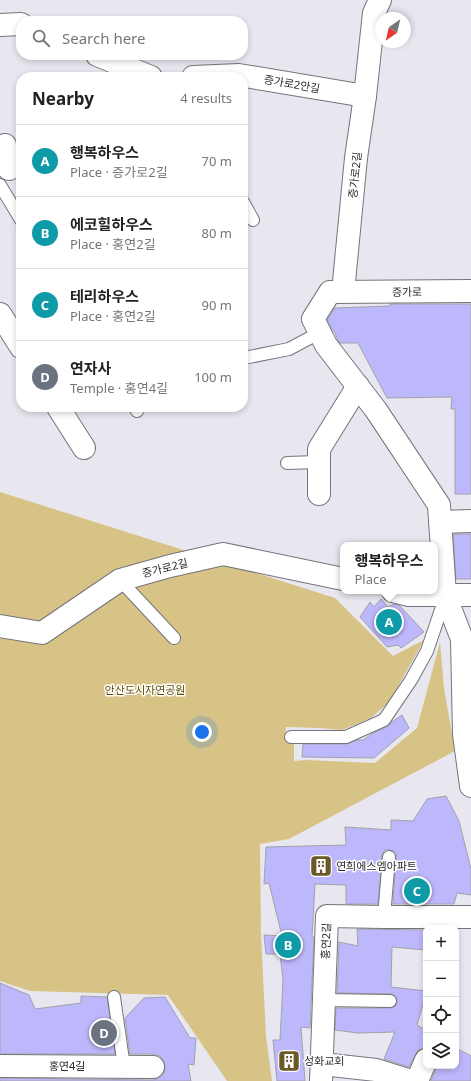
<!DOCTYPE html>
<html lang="en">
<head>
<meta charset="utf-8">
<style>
  body { margin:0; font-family:"Noto Sans","Noto Sans KR",sans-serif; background:#f2f2f2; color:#222 }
  .controls { position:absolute; right:12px; bottom:12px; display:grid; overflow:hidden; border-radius:8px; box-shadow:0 2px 6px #0003 }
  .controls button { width:36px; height:36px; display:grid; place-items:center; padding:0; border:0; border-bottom:1px solid #e0e0e0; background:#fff; color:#222; font:20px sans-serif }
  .compass { position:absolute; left:375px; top:12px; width:36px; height:36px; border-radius:50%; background:#fff; box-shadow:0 2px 6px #0003; rotate:214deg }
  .you { position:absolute; left:202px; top:732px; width:14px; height:14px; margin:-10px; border:3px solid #fff; border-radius:50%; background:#1a73e8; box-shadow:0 0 0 6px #1a73e833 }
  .badge { display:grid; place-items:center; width:26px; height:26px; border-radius:50%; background:#111827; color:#fff; font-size:13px; font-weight:700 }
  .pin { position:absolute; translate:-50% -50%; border:2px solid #fff; box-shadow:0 1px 4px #0006 }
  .popup { position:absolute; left:340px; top:542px; width:98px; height:52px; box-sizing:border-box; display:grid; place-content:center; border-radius:8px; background:#fff; filter:drop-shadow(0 1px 3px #0005); font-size:13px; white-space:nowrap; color:#767676 }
  .popup b { font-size:15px; color:#222 }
  .popup::after { content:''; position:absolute; left:50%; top:100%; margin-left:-8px; border:8px solid transparent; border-top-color:#fff }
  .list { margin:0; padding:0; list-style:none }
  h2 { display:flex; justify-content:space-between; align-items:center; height:52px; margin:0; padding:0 16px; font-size:17px }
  h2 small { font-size:13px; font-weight:400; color:#767676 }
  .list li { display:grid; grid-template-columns:26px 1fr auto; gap:12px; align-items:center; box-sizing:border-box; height:72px; padding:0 16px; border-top:1px solid #e0e0e0 }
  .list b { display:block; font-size:15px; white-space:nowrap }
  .list p { margin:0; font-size:13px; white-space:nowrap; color:#767676 }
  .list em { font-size:13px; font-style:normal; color:#767676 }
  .icon { flex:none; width:22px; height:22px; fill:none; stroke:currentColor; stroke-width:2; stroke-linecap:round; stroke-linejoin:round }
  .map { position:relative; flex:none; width:471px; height:1081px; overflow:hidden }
  .search { position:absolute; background:#fff; box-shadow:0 2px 6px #0003; left:16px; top:16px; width:232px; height:44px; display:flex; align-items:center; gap:10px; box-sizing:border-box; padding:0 14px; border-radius:16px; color:#767676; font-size:15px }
  .panel { position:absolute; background:#fff; box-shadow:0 2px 6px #0003; left:16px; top:72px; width:232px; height:340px; border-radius:16px }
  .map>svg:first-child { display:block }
  .green { fill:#d8c386 }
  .building { fill:#bdb7fb; stroke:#a2a1aa }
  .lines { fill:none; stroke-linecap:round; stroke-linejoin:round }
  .lane-casing { stroke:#74747c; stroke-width:14 }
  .street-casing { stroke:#74747c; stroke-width:24 }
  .lane { stroke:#fff; stroke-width:12 }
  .street { stroke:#fff; stroke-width:22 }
  .labels { text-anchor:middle; stroke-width:3; stroke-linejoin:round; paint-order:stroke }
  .street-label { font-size:11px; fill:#29292c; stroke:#fff }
  .park-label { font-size:11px; fill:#614d00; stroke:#fff }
  .poi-label { font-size:11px; fill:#29292c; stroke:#fff; text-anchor:start }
</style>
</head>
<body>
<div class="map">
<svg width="471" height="1081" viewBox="0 0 471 1081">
  <rect width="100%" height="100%" fill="#e8e7f0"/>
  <path class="green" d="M0 492 335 598 393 656 424 640 389 702 371 718 342 730 319 728 286 727 285 741 294 743V761L306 760 375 763 417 728 440 642 444 688 455 751 289 839 260 844 261 934 266 1036 272 1081H227L168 995 30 991 0 981Z"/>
  <g class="building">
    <path d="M390 304H471V494H455V409H451L452 397 387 398 358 343H340L337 338 335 332H334L327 320 335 308 390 306Z"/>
    <path d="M453 534H471V579H456Z"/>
    <path d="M381 599 388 607 394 604 399 605 424 632 401 648 398 645 387 647 360 617 370 602 374 607Z"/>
    <path d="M402 715 409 728 374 758 302 757 303 744H346L357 740H363L375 732 387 727 392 722Z"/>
    <path d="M446 796 459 821 471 869V895L457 893 454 904H393L396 857V853L394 851 389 850H385L383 852 382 856 378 904H346V885L315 884 312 937H314L310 1028 301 1027 305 1081H277L273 1040H280L283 980 280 954H266L264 935 282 936 269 883 264 884 266 847 346 845 345 827 391 830V820L413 821 427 799Z"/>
    <path d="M357 929 426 930V950L392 947 391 987 426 991V994L417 1025 426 1030V1048L418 1050 415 1055 409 1067 384 1059 395 1032 358 1033 335 1030 336 1008H390L394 1007 397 1004V1002L396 997 393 994H390L337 993 339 942 358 946Z"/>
    <path d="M0 983 29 995 35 1009 81 1003V996L107 997 115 1054H0Z"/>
    <path d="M165 997 190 1038H196L194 1065 188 1064 191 1081H0V1078L153 1080 159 1078 164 1074 165 1067 164 1061 160 1056 153 1054H130L125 1018 144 998Z"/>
    <path d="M456 1048 471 1056V1081H431L437 1066H456Z"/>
  </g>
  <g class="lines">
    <g class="lane-casing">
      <g id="lane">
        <path d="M0 185 21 220"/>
        <path d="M243 202 253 220"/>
        <path d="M244 358 289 349 319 333"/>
        <path d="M135 407 137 411"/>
        <path d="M287 463 319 462"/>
        <path d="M120 580 174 638"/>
        <path d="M291 737H346L384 720 411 680 427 651 445 598"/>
        <path d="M384 917 389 857"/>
        <path d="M114 997 124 1067"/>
        <path d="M324 1000 390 1001"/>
      </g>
    </g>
    <g class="street-casing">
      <g id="street">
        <path d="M0 25 21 24"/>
        <path d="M97 55 151 77"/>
        <path d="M193 77 239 75 365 96"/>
        <path d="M0 149 5 145 9 169"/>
        <path d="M471 291 330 292 313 319 326 345 376 410 439 505 445 595 462 639 464 734 471 786"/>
        <path d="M343 292 356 158 365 96 374 13 380 0"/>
        <path d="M0 314 21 347"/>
        <path d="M58 407 84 448"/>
        <path d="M319 494V449L358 386"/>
        <path d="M440 522 471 521"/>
        <path d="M393 591 409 595H471"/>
        <path d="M0 626 42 633 120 580 170 566 223 554 343 579"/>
        <path d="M322 1064 376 1070 411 1081"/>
        <path d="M0 1066 153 1067"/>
        <path d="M321 1081 327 916 384 917H471"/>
        <path d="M417 1081 426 1060"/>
      </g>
    </g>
    <use href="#lane" class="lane"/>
    <use href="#street" class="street"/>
  </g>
  <defs>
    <g id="building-square" transform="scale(1.15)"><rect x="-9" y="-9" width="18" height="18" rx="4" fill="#6a5927" stroke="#fff"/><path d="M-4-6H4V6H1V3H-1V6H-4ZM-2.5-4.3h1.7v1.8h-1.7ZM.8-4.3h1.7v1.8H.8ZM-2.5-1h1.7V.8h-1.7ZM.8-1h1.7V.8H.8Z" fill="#fff"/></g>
  </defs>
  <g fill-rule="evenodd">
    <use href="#building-square" x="321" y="866"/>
    <use href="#building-square" x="289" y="1061"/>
  </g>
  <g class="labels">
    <g class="street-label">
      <text transform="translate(292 84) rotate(10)" y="4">증가로2안길</text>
      <text transform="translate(355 175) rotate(-84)" y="4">증가로2길</text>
      <text transform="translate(407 292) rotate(-1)" y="4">증가로</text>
      <text transform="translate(165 568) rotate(-14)" y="4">증가로2길</text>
      <text transform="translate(326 941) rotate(-88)" y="4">홍연2길</text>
      <text x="67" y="1070">홍연4길</text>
    </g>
    <g class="park-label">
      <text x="145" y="694">안산도시자연공원</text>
    </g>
    <g class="poi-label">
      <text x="336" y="870">연희에스엠아파트</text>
      <text x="304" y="1065">성화교회</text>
    </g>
  </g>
</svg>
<div class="controls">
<button>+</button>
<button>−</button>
<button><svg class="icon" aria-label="locate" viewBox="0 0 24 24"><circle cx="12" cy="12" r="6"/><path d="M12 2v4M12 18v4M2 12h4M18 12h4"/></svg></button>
<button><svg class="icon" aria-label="layers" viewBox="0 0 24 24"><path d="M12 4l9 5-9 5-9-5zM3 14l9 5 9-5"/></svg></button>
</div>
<svg class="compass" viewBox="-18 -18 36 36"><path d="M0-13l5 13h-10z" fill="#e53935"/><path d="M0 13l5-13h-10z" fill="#767676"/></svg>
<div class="you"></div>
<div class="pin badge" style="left:389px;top:622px;background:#0f9aa8">A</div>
<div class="popup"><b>행복하우스</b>Place</div>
<div class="pin badge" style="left:288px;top:945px;background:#0f9aa8">B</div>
<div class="pin badge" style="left:417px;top:891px;background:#0f9aa8">C</div>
<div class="pin badge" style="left:104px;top:1033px;background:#6b7280">D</div>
<div class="search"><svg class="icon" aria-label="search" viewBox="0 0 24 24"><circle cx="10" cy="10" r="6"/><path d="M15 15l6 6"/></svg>Search here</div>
<section class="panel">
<h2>Nearby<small>4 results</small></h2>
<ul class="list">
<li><span class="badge" style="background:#0f9aa8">A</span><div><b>행복하우스</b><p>Place · 증가로2길</p></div><em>70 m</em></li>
<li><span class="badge" style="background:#0f9aa8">B</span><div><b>에코힐하우스</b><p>Place · 홍연2길</p></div><em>80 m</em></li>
<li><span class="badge" style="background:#0f9aa8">C</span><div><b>테리하우스</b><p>Place · 홍연2길</p></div><em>90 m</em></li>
<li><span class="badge" style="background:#6b7280">D</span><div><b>연자사</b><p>Temple · 홍연4길</p></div><em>100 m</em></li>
</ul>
</section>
</div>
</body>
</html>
